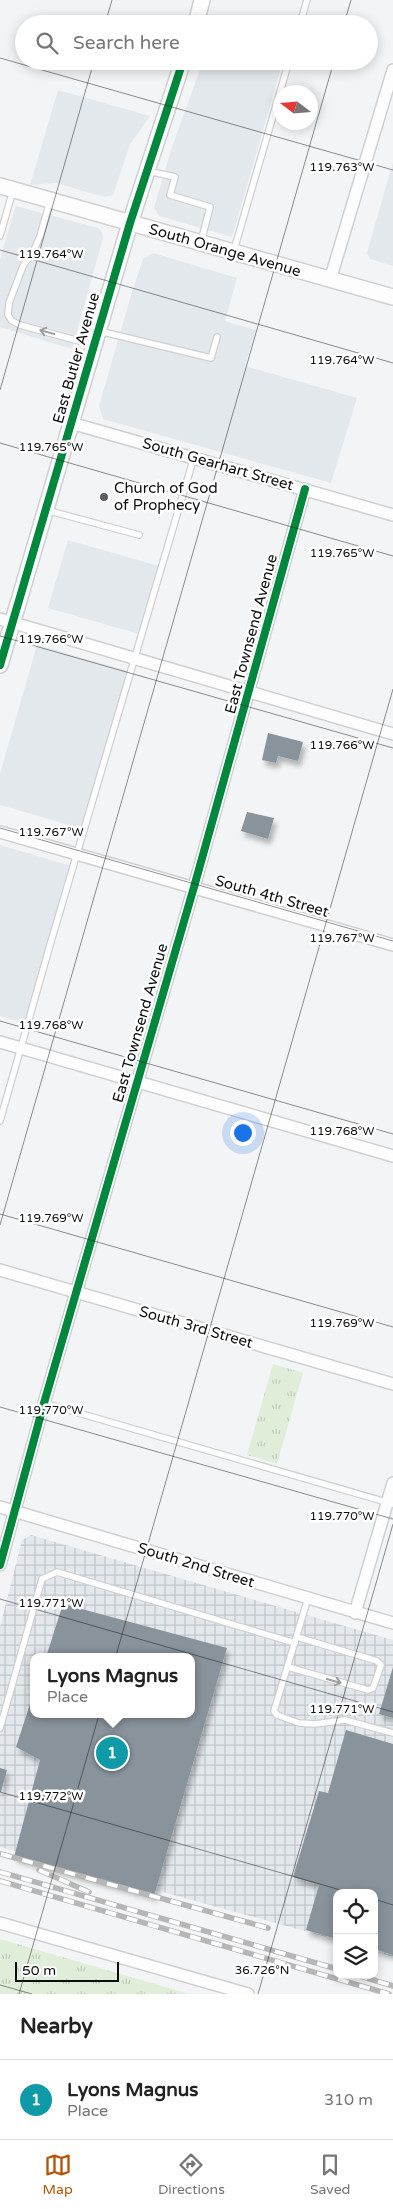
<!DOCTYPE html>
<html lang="en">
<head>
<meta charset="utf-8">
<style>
  body { margin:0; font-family:"Varela Round",sans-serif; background:#f2f2f2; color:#222 }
  .controls { position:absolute; right:15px; bottom:15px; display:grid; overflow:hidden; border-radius:10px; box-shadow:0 2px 12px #0003 }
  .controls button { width:45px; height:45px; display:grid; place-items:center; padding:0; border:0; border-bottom:1px solid #e0e0e0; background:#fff; color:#222; font:25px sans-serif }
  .compass { position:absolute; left:273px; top:85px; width:45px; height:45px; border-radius:50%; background:#fff; box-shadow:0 2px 12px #0003; rotate:286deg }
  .scale { position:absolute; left:15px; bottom:12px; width:104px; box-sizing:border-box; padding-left:5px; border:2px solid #0d0d0e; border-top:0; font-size:14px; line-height:18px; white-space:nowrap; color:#0d0d0e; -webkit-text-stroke:4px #fff; paint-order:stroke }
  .you { position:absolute; left:242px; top:1132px; width:18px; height:18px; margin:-12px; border:4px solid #fff; border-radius:50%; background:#1a73e8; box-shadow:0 0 0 8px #1a73e833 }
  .badge { display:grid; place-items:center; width:32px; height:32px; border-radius:50%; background:#b45309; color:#fff; font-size:16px; font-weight:700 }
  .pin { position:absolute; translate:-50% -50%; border:2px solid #fff; box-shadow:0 1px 5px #0006 }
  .popup { position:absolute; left:30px; top:1653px; width:165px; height:65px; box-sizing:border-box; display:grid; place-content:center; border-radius:10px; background:#fff; filter:drop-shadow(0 1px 4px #0005); font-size:16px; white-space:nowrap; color:#767676 }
  .popup b { font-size:19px; color:#222 }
  .popup::after { content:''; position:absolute; left:50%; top:100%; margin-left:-10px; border:10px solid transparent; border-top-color:#fff }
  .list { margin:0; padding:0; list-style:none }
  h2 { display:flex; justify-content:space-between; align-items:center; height:65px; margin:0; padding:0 20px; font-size:21px }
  h2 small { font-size:16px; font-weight:400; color:#767676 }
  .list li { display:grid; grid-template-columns:32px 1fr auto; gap:15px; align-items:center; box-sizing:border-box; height:80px; padding:0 20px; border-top:1px solid #e0e0e0 }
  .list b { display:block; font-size:19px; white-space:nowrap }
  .list p { margin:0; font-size:16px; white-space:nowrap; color:#767676 }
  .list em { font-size:16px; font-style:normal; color:#767676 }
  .icon { flex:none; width:28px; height:28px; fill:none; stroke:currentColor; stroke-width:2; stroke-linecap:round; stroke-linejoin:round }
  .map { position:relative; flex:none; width:393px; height:1994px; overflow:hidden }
  .search { position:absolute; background:#fff; box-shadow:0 2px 12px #0003; left:15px; right:15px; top:15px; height:55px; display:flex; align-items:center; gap:12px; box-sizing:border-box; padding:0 18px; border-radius:28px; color:#767676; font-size:19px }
  .sheet { height:145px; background:#fff }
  nav { display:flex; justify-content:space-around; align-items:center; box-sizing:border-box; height:70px; border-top:1px solid #e0e0e0; background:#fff; font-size:14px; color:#767676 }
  nav a { display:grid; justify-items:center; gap:2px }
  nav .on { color:#b45309 }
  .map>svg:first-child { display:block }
  .built { fill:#e3e8ed }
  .industrial { fill:url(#industrial-grid); fill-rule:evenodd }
  .grass { fill:url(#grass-tufts) }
  .building { fill:#89939b; filter:url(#shadow) }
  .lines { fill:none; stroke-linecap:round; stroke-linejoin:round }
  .service-casing { stroke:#cfd0d1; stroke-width:8 }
  .minor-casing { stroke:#cfd0d1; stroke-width:14 }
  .tertiary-casing { stroke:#cfd0d1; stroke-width:18 }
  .service { stroke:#fdfdfe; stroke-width:5.5 }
  .minor { stroke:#fdfdfe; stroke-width:11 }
  .tertiary { stroke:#fdfdfe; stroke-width:15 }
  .rail-casing { stroke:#b6b6b6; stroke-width:5.5 }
  .rail { stroke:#fff; stroke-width:4; stroke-dasharray:11; stroke-linecap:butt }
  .cycleway-casing { stroke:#fff; stroke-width:11 }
  .cycleway { stroke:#00873e; stroke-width:8 }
  .oneway { stroke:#9d9d9e }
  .ticks { fill:none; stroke:#0d0d0e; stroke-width:1; stroke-opacity:0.45 }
  .poi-dot { fill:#5e5e5f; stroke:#fff; stroke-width:2 }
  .labels { text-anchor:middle; stroke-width:5; stroke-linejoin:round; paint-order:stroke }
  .street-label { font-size:15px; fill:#0d0d0e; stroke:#fff }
  .poi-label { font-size:15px; fill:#0d0d0e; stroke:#fff; text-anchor:start }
  .ticks-label { font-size:12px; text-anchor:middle; fill:#0d0d0e; stroke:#fff; stroke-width:5; stroke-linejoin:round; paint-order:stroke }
</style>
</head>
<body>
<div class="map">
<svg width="393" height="1994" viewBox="0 0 393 1994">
  <defs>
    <pattern id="industrial-grid" width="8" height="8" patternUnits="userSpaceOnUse" patternTransform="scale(1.25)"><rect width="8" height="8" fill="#e3e8ed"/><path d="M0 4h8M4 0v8" fill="none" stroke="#c2c6ca"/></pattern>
    <pattern id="grass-tufts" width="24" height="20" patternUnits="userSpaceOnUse" patternTransform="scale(1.25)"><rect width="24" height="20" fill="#e0edd9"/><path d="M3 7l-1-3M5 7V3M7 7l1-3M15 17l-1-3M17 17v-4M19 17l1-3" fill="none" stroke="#bfcab9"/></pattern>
    <filter id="shadow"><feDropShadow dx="3" dy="5.5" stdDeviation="2.5" flood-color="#0004"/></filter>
  </defs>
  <rect width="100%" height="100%" fill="#f3f4f5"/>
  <g class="built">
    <path d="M203 61H283L232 237 159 216 154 208 171 150Z"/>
    <path d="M58 90 150 116 130 144 113 195 104 197 56 183 30 185Z"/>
    <path d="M393 162V266L370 259 367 253Z"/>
    <path d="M16 206 98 228 102 232 103 238 72 349 0 327V259Z"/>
    <path d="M153 253 237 278 225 321 256 330 245 366 357 398 331 483 103 419 99 406 132 292 143 259Z"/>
    <path d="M68 540 159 566 139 634 48 608Z"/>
    <path d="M37 645 128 671 83 829 0 805V774Z"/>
    <path d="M0 845 72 866 27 1024 0 1016Z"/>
  </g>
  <path class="industrial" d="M31 1535 393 1640V1957L374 1951V1893H337V1940L0 1847V1627L22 1540ZM33 1657H191V1714H33Z"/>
  <g class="grass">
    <path d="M273 1364 303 1373 277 1464 247 1455Z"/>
    <path d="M0 1939 189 1994H0Z"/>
  </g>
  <g class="building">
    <path d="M268 733 303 742 298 761 278 756 276 763 262 760Z"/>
    <path d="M247 812 274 818 268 839 241 831Z"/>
    <path d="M63 1604 227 1648 154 1896 14 1857 40 1760 16 1747 33 1695V1714H191V1657H46Z"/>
    <path d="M393 1667V1718L379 1714Z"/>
    <path d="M346 1730 393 1744V1955L374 1949V1893H337V1939L306 1930 319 1885 293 1877 319 1791 328 1793Z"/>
    <path d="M0 1768 7 1770 1 1792H0Z"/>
  </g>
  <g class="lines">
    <g class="service-casing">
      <g id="service">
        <path d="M300 24 307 0"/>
        <path d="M148 171 175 177 170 195 210 207 201 242"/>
        <path d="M50 201 40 236 34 250 23 266 9 303 8 315 12 321 20 325 94 345"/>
        <path d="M0 236 13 190"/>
        <path d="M234 250 289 61"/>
        <path d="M99 331 211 358 217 337"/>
        <path d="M46 510 139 535"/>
        <path d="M0 1121 50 945 194 457"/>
        <path d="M44 1403 393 1504"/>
        <path d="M308 1598 274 1711 277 1715 299 1723 315 1724 345 1720 393 1733"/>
        <path d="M288 1667 368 1690 373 1688 381 1665 377 1661 297 1637"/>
        <path d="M0 1728 42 1579 57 1572 295 1643"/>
      </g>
    </g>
    <g class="minor-casing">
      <g id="minor">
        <path d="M330 280 393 70"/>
        <path d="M71 423 393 515"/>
        <path d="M0 619 393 734"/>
        <path d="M0 832 393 945"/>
        <path d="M0 1042 393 1156"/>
        <path d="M0 1270 393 1384"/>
        <path d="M0 1507 393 1623"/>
        <path d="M0 1565 44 1403 194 887 305 489"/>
        <path d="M355 1613 393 1483"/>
        <path d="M0 1923 248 1994"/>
      </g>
    </g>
    <g class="tertiary-casing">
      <g id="tertiary">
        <path d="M196 24 202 0"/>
        <path d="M0 186 393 297"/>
        <path d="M0 665 130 223 183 61"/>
      </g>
    </g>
    <use href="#service" class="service"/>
    <use href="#minor" class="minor"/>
    <use href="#tertiary" class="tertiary"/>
    <g class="rail-casing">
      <g id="rail">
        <path d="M1 1854 268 1928"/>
        <path d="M39 1870 89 1892"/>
        <path d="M0 1872 337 1969"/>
        <path d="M0 1881 389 1994"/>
        <path d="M357 1975 393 1986"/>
      </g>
    </g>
    <use href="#rail" class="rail"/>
    <g class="cycleway-casing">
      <g id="cycleway">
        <path d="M0 665 130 223 183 61"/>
        <path d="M0 1565 44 1403 194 887 305 489"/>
      </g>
    </g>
    <use href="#cycleway" class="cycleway"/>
  </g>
  <defs><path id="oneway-shaft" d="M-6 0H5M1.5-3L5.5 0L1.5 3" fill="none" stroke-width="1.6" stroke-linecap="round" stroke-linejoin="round" transform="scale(1.25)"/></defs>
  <g class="oneway">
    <use href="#oneway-shaft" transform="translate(47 332) rotate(-165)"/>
    <use href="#oneway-shaft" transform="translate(334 1681) rotate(16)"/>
  </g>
  <path class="ticks" d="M105 24 112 0M344 24 351 0M0 58 393 170M0 250 393 363M0 390 94 61M0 443 393 556M0 636 393 748M0 828 393 941M0 1021 393 1134M0 1214 393 1327M0 1225 334 61M0 1407 393 1519M0 1599 393 1712M0 1792 351 1893M374 1899 393 1905M0 1985 32 1994M19 1994 393 689M258 1994 393 1524"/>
  <circle class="poi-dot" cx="104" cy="497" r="5"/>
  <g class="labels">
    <g class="street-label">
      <text transform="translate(225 250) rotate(16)" y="5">South Orange Avenue</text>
      <text transform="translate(76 358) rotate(-74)" y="5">East Butler Avenue</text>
      <text transform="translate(218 464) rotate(16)" y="5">South Gearhart Street</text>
      <text transform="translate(251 634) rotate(-75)" y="5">East Townsend Avenue</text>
      <text transform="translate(272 896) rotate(16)" y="5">South 4th Street</text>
      <text transform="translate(140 1023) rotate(-74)" y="5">East Townsend Avenue</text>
      <text transform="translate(196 1327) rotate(16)" y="5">South 3rd Street</text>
      <text transform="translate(196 1565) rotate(17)" y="5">South 2nd Street</text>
    </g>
    <g class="poi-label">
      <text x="114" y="493">Church of God<tspan x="114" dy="17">of Prophecy</tspan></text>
    </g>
  </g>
  <g class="ticks-label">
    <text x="342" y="171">119.763°W</text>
    <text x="51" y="258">119.764°W</text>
    <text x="342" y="364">119.764°W</text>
    <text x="51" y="451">119.765°W</text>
    <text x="342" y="557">119.765°W</text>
    <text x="51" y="643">119.766°W</text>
    <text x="342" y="749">119.766°W</text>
    <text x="51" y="836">119.767°W</text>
    <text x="342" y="942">119.767°W</text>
    <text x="51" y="1029">119.768°W</text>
    <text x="342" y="1135">119.768°W</text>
    <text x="51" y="1222">119.769°W</text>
    <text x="342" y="1327">119.769°W</text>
    <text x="51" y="1414">119.770°W</text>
    <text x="342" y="1520">119.770°W</text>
    <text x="51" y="1607">119.771°W</text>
    <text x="342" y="1713">119.771°W</text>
    <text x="51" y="1800">119.772°W</text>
    <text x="262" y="1974">36.726°N</text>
  </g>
</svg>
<div class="controls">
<button><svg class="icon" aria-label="locate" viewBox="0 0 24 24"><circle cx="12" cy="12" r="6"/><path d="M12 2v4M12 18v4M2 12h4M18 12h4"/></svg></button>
<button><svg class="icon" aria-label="layers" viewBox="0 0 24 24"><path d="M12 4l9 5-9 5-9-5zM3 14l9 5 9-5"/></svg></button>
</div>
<svg class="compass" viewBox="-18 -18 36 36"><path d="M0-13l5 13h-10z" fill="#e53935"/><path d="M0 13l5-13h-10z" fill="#767676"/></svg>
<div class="scale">50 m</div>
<div class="you"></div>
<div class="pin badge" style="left:112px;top:1753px;background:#0f9aa8">1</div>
<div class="popup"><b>Lyons Magnus</b>Place</div>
<div class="search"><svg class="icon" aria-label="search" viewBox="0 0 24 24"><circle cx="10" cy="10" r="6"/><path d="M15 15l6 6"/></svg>Search here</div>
</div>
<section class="sheet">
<h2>Nearby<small></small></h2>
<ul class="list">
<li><span class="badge" style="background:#0f9aa8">1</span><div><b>Lyons Magnus</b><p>Place</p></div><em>310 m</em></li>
</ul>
</section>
<nav>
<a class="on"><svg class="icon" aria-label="map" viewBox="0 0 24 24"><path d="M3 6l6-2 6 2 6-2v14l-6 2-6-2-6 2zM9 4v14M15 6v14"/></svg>Map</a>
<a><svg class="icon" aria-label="directions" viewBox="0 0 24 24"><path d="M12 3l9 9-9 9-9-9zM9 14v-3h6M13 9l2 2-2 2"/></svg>Directions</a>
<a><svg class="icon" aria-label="saved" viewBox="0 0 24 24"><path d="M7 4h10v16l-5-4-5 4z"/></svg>Saved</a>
</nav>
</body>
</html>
